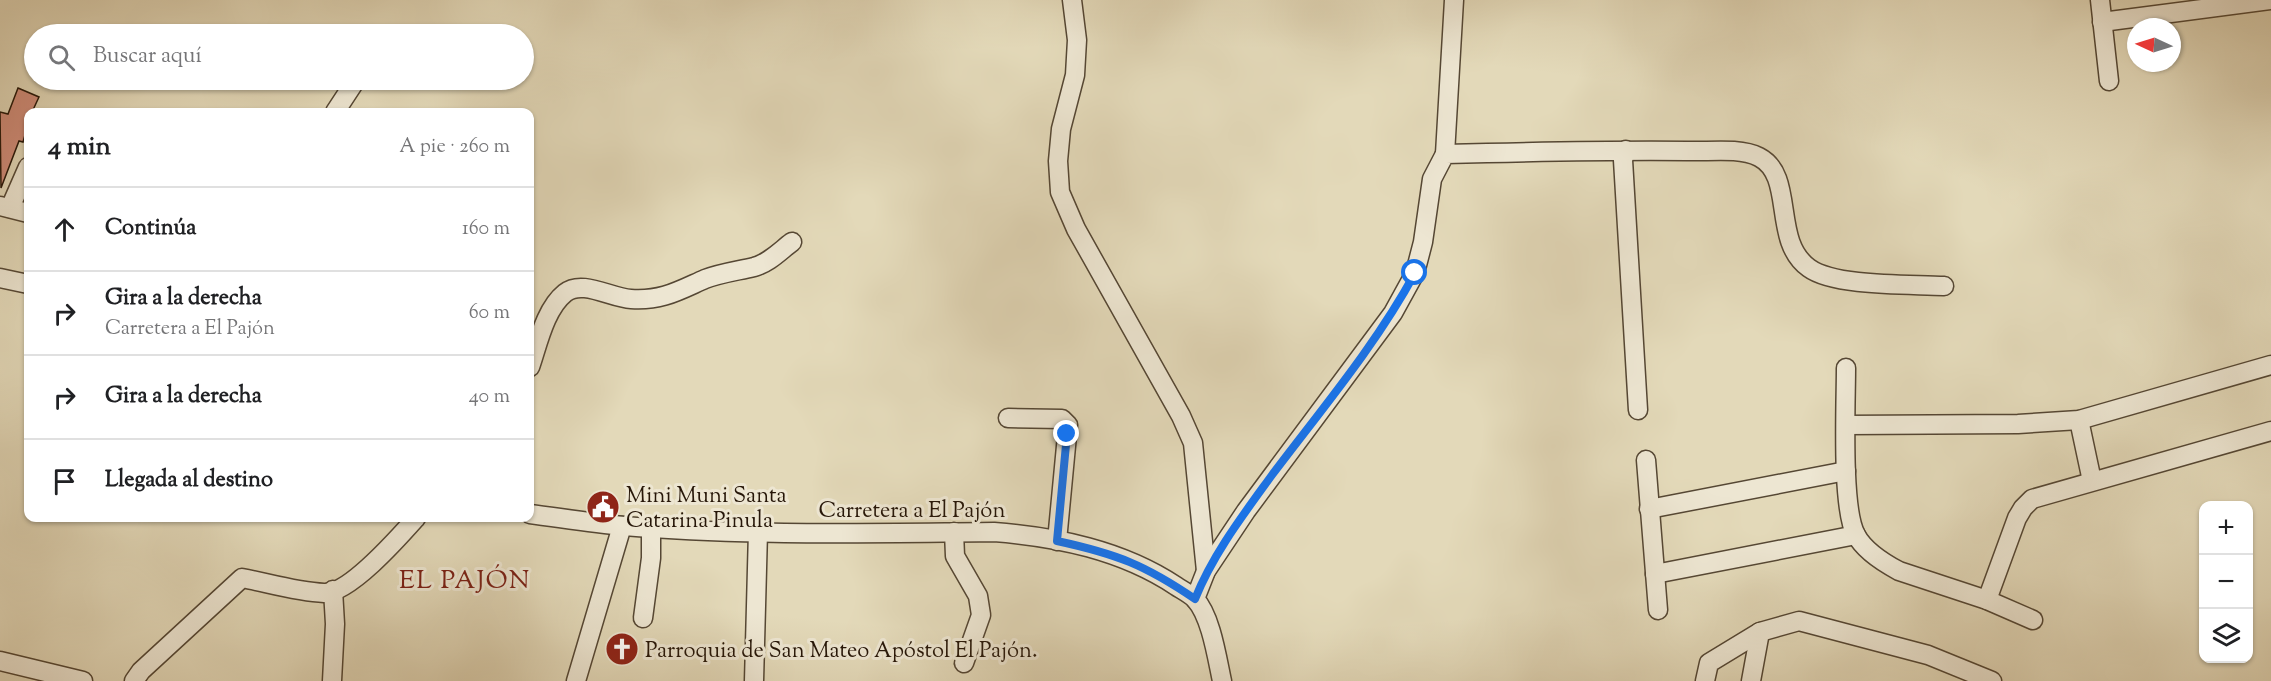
<!DOCTYPE html>
<html lang="es">
<head>
<meta charset="utf-8">
<style>
  body { margin:0; font-family:"Sorts Mill Goudy",serif; background:#f6f6f6; color:#202124 }
  .controls { position:absolute; right:18px; bottom:18px; display:grid; overflow:hidden; border-radius:12px; box-shadow:0 2px 4px #0004 }
  .controls button { width:54px; height:54px; display:grid; place-items:center; padding:0; border:0; border-bottom:2px solid #e0e0e0; background:#fff; color:#202124; font:30px sans-serif }
  .compass { position:absolute; left:2127px; top:18px; width:54px; height:54px; border-radius:50%; background:#fff; box-shadow:0 2px 4px #0004; rotate:274deg }
  .stop { position:absolute; width:18px; height:18px; margin:-14px; border:4px solid #1a73e8; border-radius:50%; background:#fff }
  .stop.end { background:#1a73e8; border-color:#fff; box-shadow:0 2px 6px #0008 }
  .list { margin:0; padding:0; list-style:none }
  h2 { display:flex; justify-content:space-between; align-items:center; height:78px; margin:0; padding:0 24px; font-size:26px }
  h2 small { font-size:20px; font-weight:400; color:#757577 }
  .list li { display:grid; grid-template-columns:39px 1fr auto; gap:18px; align-items:center; box-sizing:border-box; height:84px; padding:0 24px; border-top:2px solid #e0e0e0 }
  .list b { display:block; font-size:22px; white-space:nowrap }
  .list p { margin:0; font-size:20px; white-space:nowrap; color:#757577 }
  .list em { font-size:20px; font-style:normal; color:#757577 }
  .icon { flex:none; width:33px; height:33px; fill:none; stroke:currentColor; stroke-width:2; stroke-linecap:round; stroke-linejoin:round }
  .map { position:relative; flex:none; width:2271px; height:681px; overflow:hidden }
  .search { position:absolute; background:#fff; box-shadow:0 2px 4px #0004; left:24px; top:24px; width:510px; height:66px; display:flex; align-items:center; gap:15px; box-sizing:border-box; padding:0 21px; border-radius:33px; color:#757577; font-size:22px }
  .panel { position:absolute; background:#fff; box-shadow:0 2px 4px #0004; left:24px; top:108px; width:510px; height:414px; border-radius:12px }
  .map>svg:first-child { display:block }
  .building { fill:#d08c79; stroke:#261608; stroke-width:1.5 }
  .lines { fill:none; stroke-linecap:round; stroke-linejoin:round }
  .minor-casing { stroke:#554734; stroke-width:21 }
  .minor { stroke:#ede6d2; stroke-width:18 }
  .route { stroke:#1a73e8; stroke-width:8 }
  .labels { text-anchor:middle; stroke-width:6; stroke-linejoin:round; paint-order:stroke }
  .poi-label { font-size:22px; fill:#261608; stroke:#ede6d2; text-anchor:start }
  .street-label { font-size:22px; fill:#261608; stroke:#ede6d2 }
  .quarter-label { font-size:26px; letter-spacing:1.5px; fill:#7a1f14; stroke:#ede6d2 }
</style>
</head>
<body>
<div class="map">
<svg width="2271" height="681" viewBox="0 0 2271 681">
  <rect width="100%" height="100%" fill="#e3d9b9"/>
  <filter id="stains"><feTurbulence type="fractalNoise" baseFrequency=".00333" numOctaves="4"/><feColorMatrix values="0 0 0 0 .2 0 0 0 0 .09 0 0 0 0 .02 0 0 0 .5 -.17"/></filter>
  <radialGradient id="worn" r=".72"><stop offset=".6" stop-color="#630" stop-opacity="0"/><stop offset="1" stop-color="#630" stop-opacity=".3"/></radialGradient>
  <path class="building" d="M18 88 39 97 32 112H28V125L23 142 19 141 1 188 0 112 8 114Z"/>
  <g class="lines">
    <g class="minor-casing">
      <g id="minor">
        <path d="M1072 0 1077 40 1075 75 1061 129 1058 161 1060 192 1076 229 1181 416 1193 443 1206 571"/>
        <path d="M2100 0 2109 81"/>
        <path d="M2102 22 2271 0"/>
        <path d="M335 112 356 80"/>
        <path d="M1626 150 1623 160 1638 410"/>
        <path d="M1445 154 1454 0"/>
        <path d="M0 206 28 213"/>
        <path d="M10 208 28 167"/>
        <path d="M0 278 28 284"/>
        <path d="M530 367C538 344 545 309 565 293 582 279 611 298 631 299 662 301 678 291 705 279 721 273 737 271 754 267 769 263 780 251 792 242"/>
        <path d="M1846 368C1846 403 1841 508 1856 535 1864 550 1884 563 1899 571L1987 600 2033 620"/>
        <path d="M1008 418 1062 419 1068 425 1057 541"/>
        <path d="M2079 420 2092 481"/>
        <path d="M1846 425 2018 424 2079 420 2271 365"/>
        <path d="M1646 460 1658 610"/>
        <path d="M1649 509 1846 471"/>
        <path d="M530 514C561 518 593 523 624 526 747 536 871 533 994 532 1057 537 1122 550 1176 586 1182 590 1190 594 1195 599 1211 616 1217 658 1222 681"/>
        <path d="M954 532 955 556 978 596 981 615 964 663"/>
        <path d="M1655 574 1856 535"/>
        <path d="M1195 599 1206 571 1246 511 1393 313 1415 273 1423 242 1432 179 1445 154C1525 152 1606 150 1687 151 1708 152 1739 147 1759 157 1796 176 1771 241 1809 268 1835 287 1911 284 1944 286"/>
        <path d="M1987 600 2017 518 2023 508 2032 499 2271 431"/>
        <path d="M643 618 651 558V528"/>
        <path d="M0 661 83 681"/>
        <path d="M134 681 141 671 242 578C268 583 297 592 324 593 349 594 400 536 416 518"/>
        <path d="M332 681 335 624 333 590"/>
        <path d="M576 681 622 526"/>
        <path d="M754 681 758 531"/>
        <path d="M1705 681 1709 663 1760 632"/>
        <path d="M1751 681 1760 632 1799 621 1928 655 1992 681"/>
      </g>
    </g>
    <use href="#minor" class="minor"/>
  </g>
  <g class="lines">
    <path class="route" d="M1067 434 1057 541C1117 554 1145 565 1195 599 1213 554 1243 515 1272 475 1321 410 1376 345 1415 273"/>
  </g>
  <defs>
    <g id="civic-disc" transform="scale(1.725)"><circle r="9.5" fill="#8f2418" stroke="#ede6d2"/><path d="M-.6-6.5H3V-4.5H.6V-3L4-1V1h2V6H-6V1h2V-1L-.6-3ZM-1.2 2.5V6h2.4V2.5Z" fill="#fff"/></g>
    <g id="church-disc" transform="scale(1.725)"><circle r="9.5" fill="#8f2418" stroke="#ede6d2"/><path d="M-1.2-6h2.4v3.5h3.3v2.4h-3.3V6h-2.4V-.1h-3.3v-2.4h3.3Z" fill="#fff"/></g>
  </defs>
  <g fill-rule="evenodd">
    <use href="#civic-disc" x="603" y="507"/>
    <use href="#church-disc" x="622" y="649"/>
  </g>
  <g class="labels">
    <g class="poi-label">
      <text x="626" y="502">Mini Muni Santa<tspan x="626" dy="25">Catarina Pinula</tspan></text>
      <text x="645" y="657">Parroquia de San Mateo Apóstol El Pajón.</text>
    </g>
    <g class="street-label">
      <text x="912" y="517">Carretera a El Pajón</text>
    </g>
    <g class="quarter-label">
      <text x="465" y="588">EL PAJÓN</text>
    </g>
  </g>
  <rect width="100%" height="100%" filter="url(#stains)"/>
  <rect width="100%" height="100%" fill="url(#worn)"/>
</svg>
<div class="controls">
<button>+</button>
<button>−</button>
<button><svg class="icon" aria-label="layers" viewBox="0 0 24 24"><path d="M12 4l9 5-9 5-9-5zM3 14l9 5 9-5"/></svg></button>
</div>
<svg class="compass" viewBox="-18 -18 36 36"><path d="M0-13l5 13h-10z" fill="#e53935"/><path d="M0 13l5-13h-10z" fill="#757577"/></svg>
<div class="stop" style="left:1415px;top:273px"></div>
<div class="stop end" style="left:1067px;top:434px"></div>
<div class="search"><svg class="icon" aria-label="search" viewBox="0 0 24 24"><circle cx="10" cy="10" r="6"/><path d="M15 15l6 6"/></svg>Buscar aquí</div>
<section class="panel">
<h2>4 min<small>A pie · 260 m</small></h2>
<ul class="list">
<li><svg class="icon" aria-label="ahead" viewBox="0 0 24 24"><path d="M12 20V5M6 11l6-6 6 6"/></svg><div><b>Continúa</b></div><em>160 m</em></li>
<li><svg class="icon" aria-label="right" viewBox="0 0 24 24"><path d="M7 20v-9h11M14 6l5 5-5 5"/></svg><div><b>Gira a la derecha</b><p>Carretera a El Pajón</p></div><em>60 m</em></li>
<li><svg class="icon" aria-label="right" viewBox="0 0 24 24"><path d="M7 20v-9h11M14 6l5 5-5 5"/></svg><div><b>Gira a la derecha</b></div><em>40 m</em></li>
<li><svg class="icon" aria-label="arrive" viewBox="0 0 24 24"><path d="M6 21V4h12l-3 4 3 4H6"/></svg><div><b>Llegada al destino</b></div></li>
</ul>
</section>
</div>
</body>
</html>
